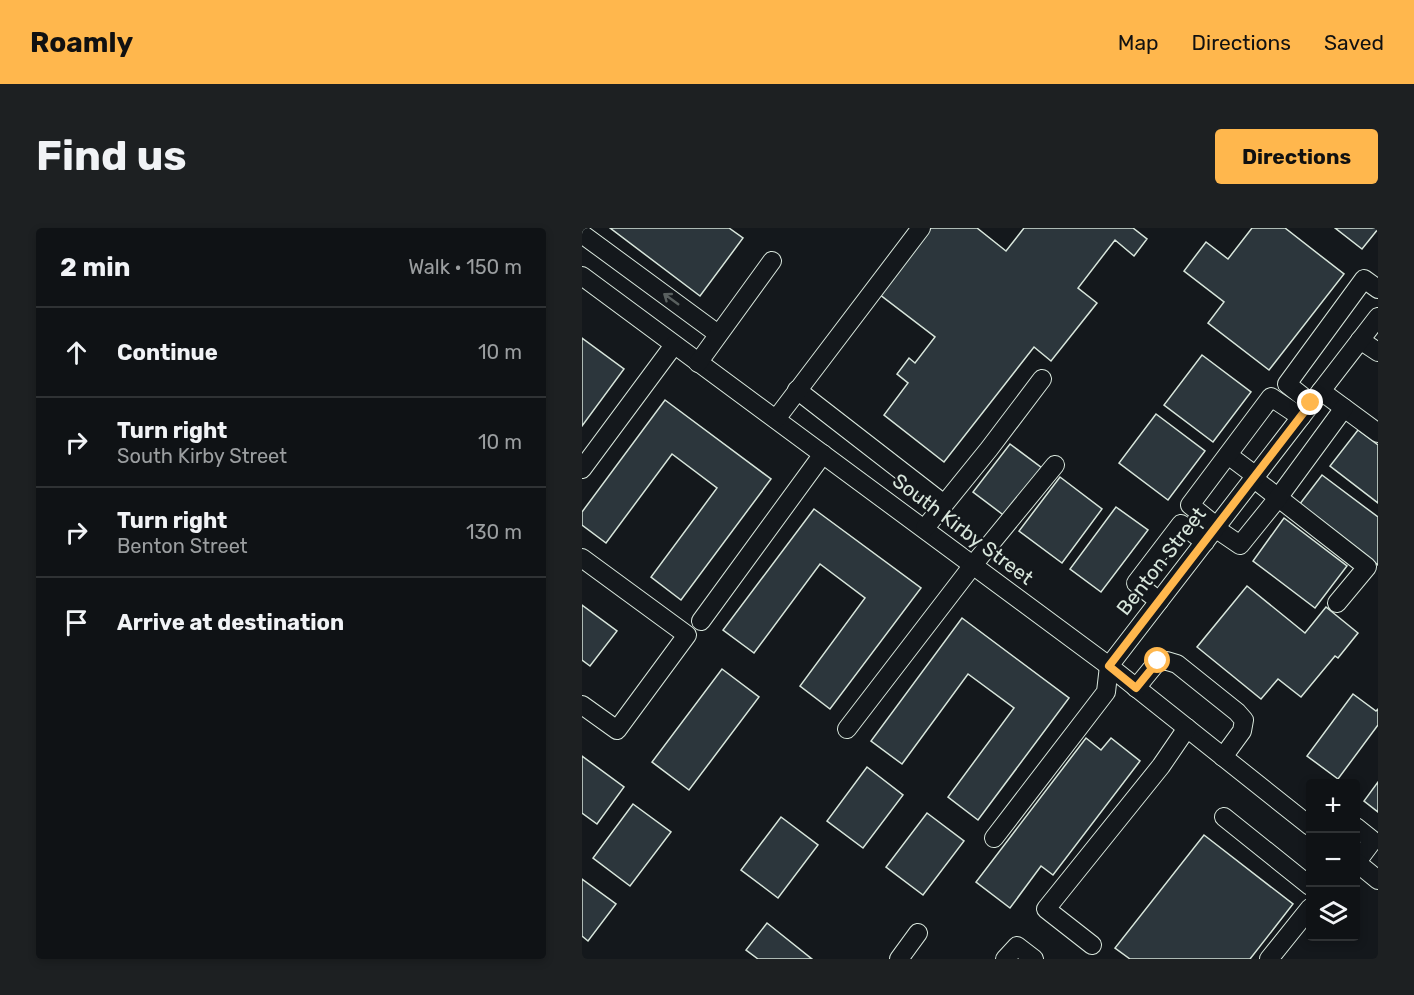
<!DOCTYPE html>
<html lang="en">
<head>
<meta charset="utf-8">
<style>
  body { margin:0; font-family:Rubik,sans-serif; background:#1d2022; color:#f1f3f6 }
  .controls { position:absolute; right:18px; bottom:18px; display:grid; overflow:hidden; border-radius:6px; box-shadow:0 3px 9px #0003 }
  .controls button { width:54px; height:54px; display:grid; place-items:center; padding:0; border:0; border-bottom:2px solid #2f3234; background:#0f1215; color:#f1f3f6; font:30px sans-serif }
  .stop { position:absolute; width:18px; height:18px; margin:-14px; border:4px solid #ffb74d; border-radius:50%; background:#fff }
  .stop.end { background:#ffb74d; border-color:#fff; box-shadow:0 2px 6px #0008 }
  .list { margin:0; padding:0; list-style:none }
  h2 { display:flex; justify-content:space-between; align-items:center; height:78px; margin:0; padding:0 24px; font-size:26px }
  h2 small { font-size:20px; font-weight:400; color:#9b9ea0 }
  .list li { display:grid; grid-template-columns:39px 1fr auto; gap:18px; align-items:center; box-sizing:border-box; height:90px; padding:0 24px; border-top:2px solid #2f3234 }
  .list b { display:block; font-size:22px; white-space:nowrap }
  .list p { margin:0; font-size:20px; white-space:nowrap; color:#9b9ea0 }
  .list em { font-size:20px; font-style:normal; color:#9b9ea0 }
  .icon { flex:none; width:33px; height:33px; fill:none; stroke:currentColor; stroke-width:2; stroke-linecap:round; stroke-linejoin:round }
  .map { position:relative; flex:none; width:796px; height:731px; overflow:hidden; border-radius:6px }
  header { display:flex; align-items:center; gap:36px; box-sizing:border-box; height:84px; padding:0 30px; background:#ffb74d; color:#111 }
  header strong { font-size:28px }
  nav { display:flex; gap:33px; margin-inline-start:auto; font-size:21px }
  .intro { display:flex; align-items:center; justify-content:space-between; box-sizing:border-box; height:144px; padding:0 36px }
  h1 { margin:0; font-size:42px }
  .button { padding:15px 27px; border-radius:6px; background:#ffb74d; color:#111; font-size:21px; font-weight:700 }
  main { display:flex; gap:36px; padding:0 36px }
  aside { flex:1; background:#0f1215; border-radius:6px; box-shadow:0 3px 9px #0003 }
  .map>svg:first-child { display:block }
  .building { fill:#2c363c; stroke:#d8e6dc; stroke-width:1.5 }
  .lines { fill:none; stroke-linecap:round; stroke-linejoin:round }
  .minor-casing { stroke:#d8e6dc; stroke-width:20 }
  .minor { stroke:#14181c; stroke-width:18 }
  .oneway { stroke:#59605f }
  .route { stroke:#ffb74d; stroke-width:8 }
  .labels { text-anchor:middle; stroke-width:4.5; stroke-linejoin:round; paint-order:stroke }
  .street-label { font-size:20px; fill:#d8e6dc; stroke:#14181c }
</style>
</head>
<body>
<header>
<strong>Roamly</strong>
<nav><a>Map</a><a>Directions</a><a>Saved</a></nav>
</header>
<div class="intro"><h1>Find us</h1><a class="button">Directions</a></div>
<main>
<aside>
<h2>2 min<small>Walk · 150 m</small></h2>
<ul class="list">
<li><svg class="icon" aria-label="ahead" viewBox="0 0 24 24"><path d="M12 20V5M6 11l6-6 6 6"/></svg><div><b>Continue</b></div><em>10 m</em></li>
<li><svg class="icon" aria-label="right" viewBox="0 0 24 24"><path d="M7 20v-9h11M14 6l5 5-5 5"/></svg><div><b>Turn right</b><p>South Kirby Street</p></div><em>10 m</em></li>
<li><svg class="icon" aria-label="right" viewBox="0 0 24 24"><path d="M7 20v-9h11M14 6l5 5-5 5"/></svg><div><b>Turn right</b><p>Benton Street</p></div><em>130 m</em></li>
<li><svg class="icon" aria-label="arrive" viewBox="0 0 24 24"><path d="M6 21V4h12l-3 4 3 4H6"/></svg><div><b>Arrive at destination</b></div></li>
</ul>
</aside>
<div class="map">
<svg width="796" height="731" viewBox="0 0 796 731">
  <rect width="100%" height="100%" fill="#14181c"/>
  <g class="building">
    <path d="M28 0H147L161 10 118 68Z"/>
    <path d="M349 0H395L424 23 442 0H551L565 11 552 28 533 12 496 60 515 75 469 133 452 119 362 234 302 187 326 155 315 146 327 130 333 135 353 109 297 66Z"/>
    <path d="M670 0H703L762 46 687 142 626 95 642 74 602 43 624 14 646 31Z"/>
    <path d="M753 0H796V1L780 21Z"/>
    <path d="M0 110 42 141 0 198Z"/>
    <path d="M620 127 669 164 631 214 582 177Z"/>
    <path d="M83 172 189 251 99 372 69 349 135 260 90 226 24 315 0 297V284Z"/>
    <path d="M574 186 623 223 586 272 537 235Z"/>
    <path d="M776 202 796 217V275L748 238Z"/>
    <path d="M428 216 460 240 424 289 391 264Z"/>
    <path d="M740 247 796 289V337L717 277Z"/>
    <path d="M478 249 520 281 480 335 437 303Z"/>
    <path d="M534 279 566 302 519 364 488 341Z"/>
    <path d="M232 281 339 360 248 481 218 458 283 370 238 336 172 425 141 402Z"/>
    <path d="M702 290 765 338 733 380 671 333Z"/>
    <path d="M665 358 723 405 744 379 776 405 756 430 753 428 719 469 696 451 679 471 615 419Z"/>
    <path d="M0 377 35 403 8 438 0 432Z"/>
    <path d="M380 390 487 470 396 592 366 569 432 480 386 446 320 536 289 513Z"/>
    <path d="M140 441 177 469 107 562 70 534Z"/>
    <path d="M771 466 794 483 796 481V497L756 551 725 528Z"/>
    <path d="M504 510 519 522 529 510 558 533 471 647 459 638 428 680 394 654Z"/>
    <path d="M0 528 42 559 15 596 0 585Z"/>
    <path d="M285 539 321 567 281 620 245 593Z"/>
    <path d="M796 554V584L782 573Z"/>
    <path d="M51 576 89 604 48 658 11 630Z"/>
    <path d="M345 585 382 613 341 667 304 639Z"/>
    <path d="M199 589 236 617 196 670 159 642Z"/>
    <path d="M622 607 711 676 668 731H548L533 720Z"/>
    <path d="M0 651 34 676 6 713 0 708Z"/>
    <path d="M185 695 230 731H176L164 722Z"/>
  </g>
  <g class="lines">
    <g class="minor-casing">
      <g id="minor">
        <path d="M0 6 136 106"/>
        <path d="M0 48 527 438 728 598"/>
        <path d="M778 112 796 124"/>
        <path d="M116 135 190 33"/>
        <path d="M215 162 362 276"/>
        <path d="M739 163 796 205"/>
        <path d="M729 175 705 156 782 51 796 61"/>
        <path d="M194 191 339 0"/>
        <path d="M646 227 674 248"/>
        <path d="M0 241 92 117"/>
        <path d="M671 250 785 339 755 375"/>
        <path d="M634 298 608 277 689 169 719 189"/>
        <path d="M343 300 407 221 460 151"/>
        <path d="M633 300 658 317 696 270 762 180"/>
        <path d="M0 330 105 407 35 502 0 477"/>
        <path d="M577 373 554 355 599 296 623 314"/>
        <path d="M119 393 241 226"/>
        <path d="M554 460 576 433H585L595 436 655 484 662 492 660 503 641 529"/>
        <path d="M265 501 391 337 473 237"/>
        <path d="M642 589 728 658"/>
        <path d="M774 599 789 611V615L774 635"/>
        <path d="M412 610 524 464 527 438 796 89"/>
        <path d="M774 634 796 652"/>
        <path d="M510 717 464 681 579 538 605 500"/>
        <path d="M317 731 336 705"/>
        <path d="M423 731 435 718 452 731"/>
        <path d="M687 731 728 680"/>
      </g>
    </g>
    <use href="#minor" class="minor"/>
  </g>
  <defs><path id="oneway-shaft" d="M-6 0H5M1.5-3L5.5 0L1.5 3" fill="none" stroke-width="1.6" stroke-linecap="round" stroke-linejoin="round" transform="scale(1.5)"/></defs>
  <use class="oneway" href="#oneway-shaft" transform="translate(89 71) rotate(-144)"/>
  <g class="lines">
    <path class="route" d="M576 433 554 460 527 438 729 175"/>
  </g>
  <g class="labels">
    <g class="street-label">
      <text transform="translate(381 301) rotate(37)" y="7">South Kirby Street</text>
      <text transform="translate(579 333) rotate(-52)" y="7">Benton Street</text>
    </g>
  </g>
</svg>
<div class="controls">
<button>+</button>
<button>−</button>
<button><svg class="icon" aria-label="layers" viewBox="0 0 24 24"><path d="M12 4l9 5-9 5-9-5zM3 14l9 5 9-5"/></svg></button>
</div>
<div class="stop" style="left:576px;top:433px"></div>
<div class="stop end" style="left:729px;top:175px"></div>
</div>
</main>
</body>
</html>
